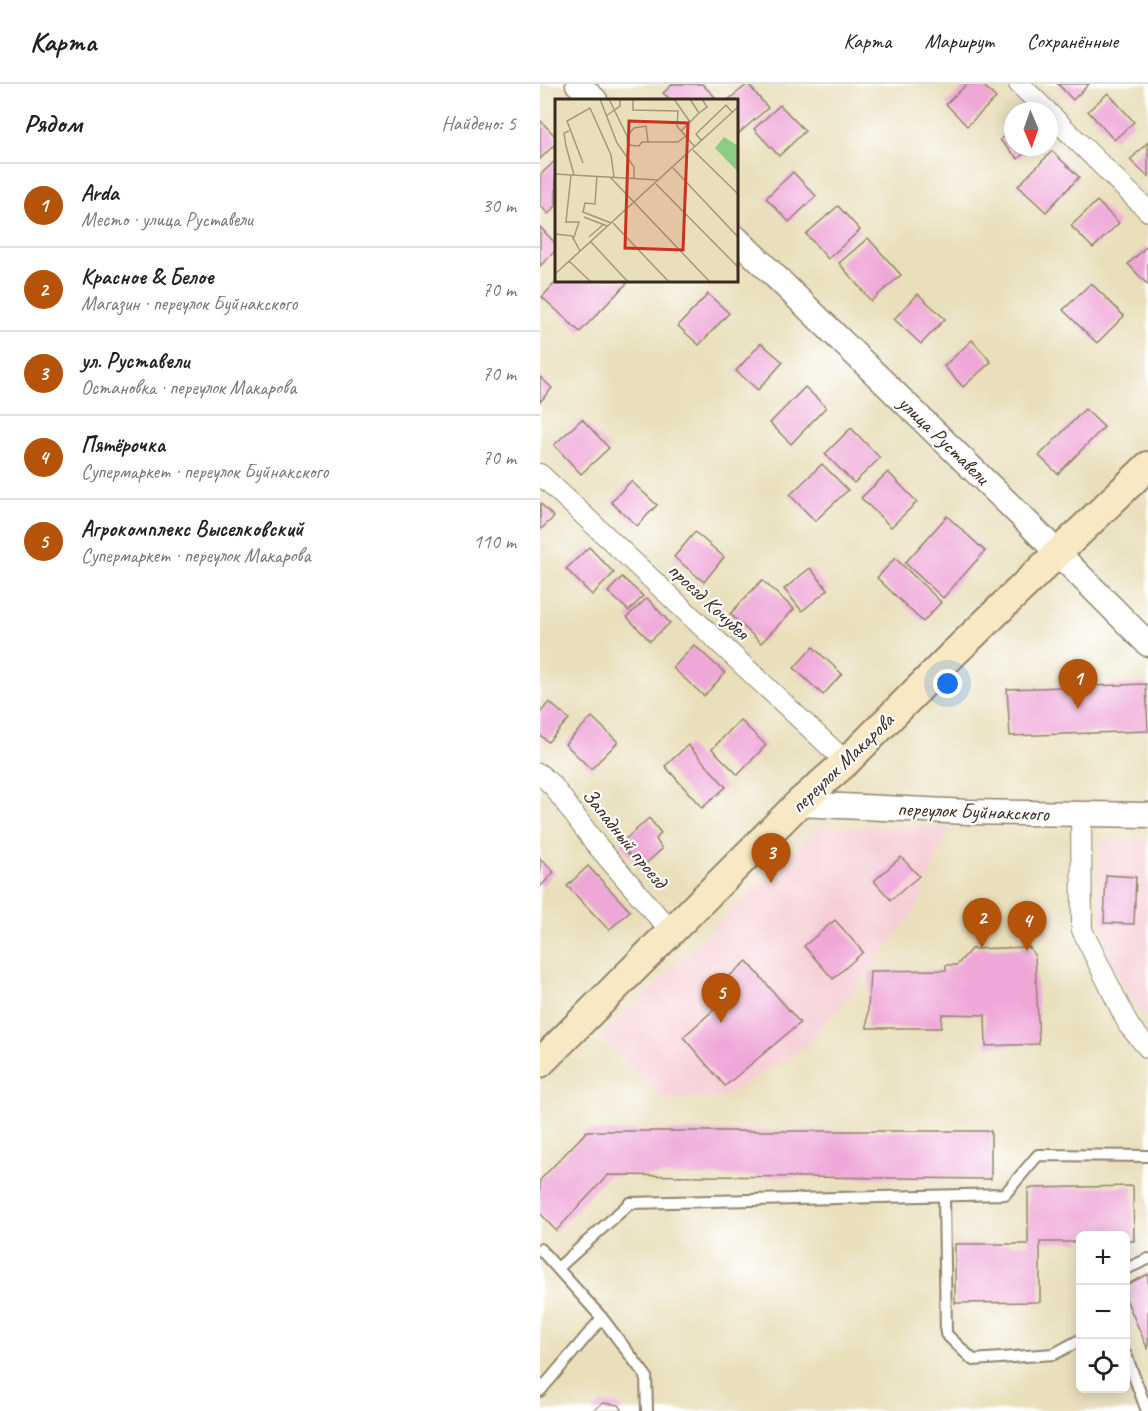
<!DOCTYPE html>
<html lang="ru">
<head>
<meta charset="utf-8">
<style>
  body { margin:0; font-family:Caveat,sans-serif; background:#f6f6f6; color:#222 }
  .controls { position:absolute; right:18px; bottom:18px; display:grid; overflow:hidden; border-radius:9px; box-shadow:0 3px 15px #0003 }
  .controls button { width:54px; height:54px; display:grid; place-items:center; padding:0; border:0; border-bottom:2px solid #e0e0e0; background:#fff; color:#222; font:30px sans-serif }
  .compass { position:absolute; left:464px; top:18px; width:54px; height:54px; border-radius:50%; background:#fff; box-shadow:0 3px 15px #0003; rotate:178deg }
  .you { position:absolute; left:408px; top:600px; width:21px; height:21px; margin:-15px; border:4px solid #fff; border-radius:50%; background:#1a73e8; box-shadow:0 0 0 9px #1a73e833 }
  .badge { display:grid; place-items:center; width:39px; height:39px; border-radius:50%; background:#b45309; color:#fff; font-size:20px; font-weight:700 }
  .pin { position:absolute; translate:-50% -50px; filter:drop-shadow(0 2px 3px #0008) }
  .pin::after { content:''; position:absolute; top:32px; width:21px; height:18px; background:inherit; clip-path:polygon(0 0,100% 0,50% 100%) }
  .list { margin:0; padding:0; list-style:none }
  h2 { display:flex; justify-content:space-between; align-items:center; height:78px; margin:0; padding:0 24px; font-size:26px }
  h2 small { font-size:20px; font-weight:400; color:#767676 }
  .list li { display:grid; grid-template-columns:39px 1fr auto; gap:18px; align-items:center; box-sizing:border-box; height:84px; padding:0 24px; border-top:2px solid #e0e0e0 }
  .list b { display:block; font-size:22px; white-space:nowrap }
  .list p { margin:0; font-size:20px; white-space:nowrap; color:#767676 }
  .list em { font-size:20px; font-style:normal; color:#767676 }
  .icon { flex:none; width:33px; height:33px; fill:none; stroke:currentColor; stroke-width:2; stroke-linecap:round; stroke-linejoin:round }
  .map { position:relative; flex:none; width:608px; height:1327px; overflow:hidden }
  header { display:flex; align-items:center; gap:36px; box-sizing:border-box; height:84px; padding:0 30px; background:#fff; border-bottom:2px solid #e0e0e0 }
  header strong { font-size:28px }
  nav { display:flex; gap:33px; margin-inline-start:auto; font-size:21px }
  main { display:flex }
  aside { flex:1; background:#fff }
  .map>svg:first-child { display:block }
  .built { fill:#f6cfd6 }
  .building { fill:#efa7d8 }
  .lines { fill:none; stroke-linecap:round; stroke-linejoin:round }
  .service-casing { stroke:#92846c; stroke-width:14 }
  .minor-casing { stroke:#92846c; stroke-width:22 }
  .tertiary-casing { stroke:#92846c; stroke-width:27 }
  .secondary-casing { stroke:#92846c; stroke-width:32 }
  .service { stroke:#fff; stroke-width:10 }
  .minor { stroke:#fff; stroke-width:20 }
  .tertiary { stroke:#fff; stroke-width:24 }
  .secondary { stroke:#f8e8c3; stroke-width:28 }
  .labels { text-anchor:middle; stroke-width:4.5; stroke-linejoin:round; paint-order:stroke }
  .street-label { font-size:21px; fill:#3b2a1e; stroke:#fff }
  .inset-road { fill:none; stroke:#a3977c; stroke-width:1.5 }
  .view { fill:#c8321e; fill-opacity:0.15; stroke:#c8321e; stroke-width:3 }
  .inset-edge { fill:none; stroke:#3b2a1e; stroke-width:3 }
</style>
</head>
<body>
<header>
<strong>Карта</strong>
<nav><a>Карта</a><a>Маршрут</a><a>Сохранённые</a></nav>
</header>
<main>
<aside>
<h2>Рядом<small>Найдено: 5</small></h2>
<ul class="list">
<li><span class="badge">1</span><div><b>Arda</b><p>Место · улица Руставели</p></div><em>30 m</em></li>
<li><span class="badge">2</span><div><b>Красное &amp; Белое</b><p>Магазин · переулок Буйнакского</p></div><em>70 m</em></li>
<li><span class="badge">3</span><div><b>ул. Руставели</b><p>Остановка · переулок Макарова</p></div><em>70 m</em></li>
<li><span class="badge">4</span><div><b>Пятёрочка</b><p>Супермаркет · переулок Буйнакского</p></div><em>70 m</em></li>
<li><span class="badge">5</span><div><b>Агрокомплекс Выселковский</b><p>Супермаркет · переулок Макарова</p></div><em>110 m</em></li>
</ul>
</aside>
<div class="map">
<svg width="608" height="1327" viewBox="0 0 608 1327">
  <rect width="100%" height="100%" fill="#fff"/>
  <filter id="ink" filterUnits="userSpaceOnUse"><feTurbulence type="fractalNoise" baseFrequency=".0167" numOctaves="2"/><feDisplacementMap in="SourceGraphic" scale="12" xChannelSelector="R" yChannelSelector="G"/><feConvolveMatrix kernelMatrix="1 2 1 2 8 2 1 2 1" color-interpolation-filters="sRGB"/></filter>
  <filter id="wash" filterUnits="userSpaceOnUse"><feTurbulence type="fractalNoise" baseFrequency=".008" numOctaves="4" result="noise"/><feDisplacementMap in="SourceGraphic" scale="24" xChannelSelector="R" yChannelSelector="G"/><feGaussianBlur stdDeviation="1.35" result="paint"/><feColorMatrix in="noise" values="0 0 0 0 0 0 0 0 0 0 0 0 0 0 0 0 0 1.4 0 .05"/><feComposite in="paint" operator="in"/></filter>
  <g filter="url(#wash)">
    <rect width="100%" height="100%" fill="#e9dfbb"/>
    <g class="built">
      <path d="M278 743 410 744 376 825 316 904 265 963 183 1014 124 1015 60 954Z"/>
      <path d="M561 756 608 757V936L596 924 568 872 558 816Z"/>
    </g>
    <g id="blocks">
      <g class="building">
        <path d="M133 0H162L175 13 171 16H131L123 9Z"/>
        <path d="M208 0 228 24 198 50 196 16H188Z"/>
        <path d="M427 0H442L456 14 427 42 406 20Z"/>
        <path d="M518 0H549L533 16Z"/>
        <path d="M568 9 594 38 574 56 548 27Z"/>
        <path d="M240 21 265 47 239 72 214 45Z"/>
        <path d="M0 36 16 53V59L0 75Z"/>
        <path d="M473 44V63H491L478 75 460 56Z"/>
        <path d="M608 58V93L590 76Z"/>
        <path d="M512 67 539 93 506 128 478 102Z"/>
        <path d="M16 76V122L8 130 0 121V91Z"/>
        <path d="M253 88 276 112 249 138 226 114Z"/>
        <path d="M557 117 579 139 553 164 531 142Z"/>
        <path d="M298 122 320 146 288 175 266 150Z"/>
        <path d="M0 143 16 160V166L0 182Z"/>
        <path d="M328 154 361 191 331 217 299 179Z"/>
        <path d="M607 162 608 163V201L588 180Z"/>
        <path d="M18 196H90L40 248 2 213Z"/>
        <path d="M551 199 584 232 557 259 523 226Z"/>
        <path d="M168 210 189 229 159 261 138 242Z"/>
        <path d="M378 210 405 235 381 260 354 235Z"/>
        <path d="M432 256 451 278 423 303 404 282Z"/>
        <path d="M221 259 243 278 218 306 196 287Z"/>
        <path d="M0 293 12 304 0 318Z"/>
        <path d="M265 303 286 323 251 360 230 339Z"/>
        <path d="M545 325 564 343 518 390 499 372Z"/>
        <path d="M42 335 69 364 41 390 14 361Z"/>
        <path d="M311 344 340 374 314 399 285 370Z"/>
        <path d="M282 380 308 406 275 437 250 411Z"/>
        <path d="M348 388 377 418 351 443 321 414Z"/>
        <path d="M91 397 117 421 97 442 71 418Z"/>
        <path d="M0 419 14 433 0 446Z"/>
        <path d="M407 432 445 467 403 514 365 479Z"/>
        <path d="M155 448 184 473 164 498 134 473Z"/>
        <path d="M49 463 74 489 52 511 26 485Z"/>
        <path d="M355 474 401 518 383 538 337 494Z"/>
        <path d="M270 484 288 506 262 527 244 505Z"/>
        <path d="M82 493 103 512 89 527 68 508Z"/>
        <path d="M222 496 254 525 221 559 190 530Z"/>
        <path d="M107 514 130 539 110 557 87 533Z"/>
        <path d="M154 561 185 589 164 612 133 584Z"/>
        <path d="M273 563 302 590 283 611 254 584Z"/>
        <path d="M606 600 608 647 470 652 467 605Z"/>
        <path d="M9 618 29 635 8 658 0 651V629Z"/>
        <path d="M52 633 78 658 51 685 25 660Z"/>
        <path d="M200 636 226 661 198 691 172 665Z"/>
        <path d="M148 661 186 703 162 724 125 682Z"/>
        <path d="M109 734 121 749 116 755 122 765 101 784 80 760Z"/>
        <path d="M361 773 379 792 351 816 334 797Z"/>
        <path d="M0 775 14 788 0 803Z"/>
        <path d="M48 782 90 827 69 846 27 802Z"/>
        <path d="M566 791 596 793 594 840 564 839Z"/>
        <path d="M295 836 323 868 293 895 264 862Z"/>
        <path d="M489 863 495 872 499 960 446 962 445 931 402 930 401 944H327L330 887 406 886V881H417L431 865Z"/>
        <path d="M207 877 260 939 185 1002 143 953 177 923 167 911Z"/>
        <path d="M47 1047H451V1095L68 1091 16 1147 0 1129V1096Z"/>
        <path d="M593 1102 594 1157H586V1152H540V1158H500V1218L415 1219V1160H488V1104Z"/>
        <path d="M608 1190V1266L586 1215V1201Z"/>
        <path d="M63 1319 79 1321 83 1327H52Z"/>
      </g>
    </g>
  </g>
  <g filter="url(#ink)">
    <use href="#blocks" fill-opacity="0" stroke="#92846c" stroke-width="1.5"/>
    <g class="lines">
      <g class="service-casing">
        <g id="service">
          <path d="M404 1113 406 1250 433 1276 514 1270 540 1256"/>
          <path d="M0 1165 62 1234 106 1292 107 1327"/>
          <path d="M18 1184 90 1119 465 1110 498 1071 608 1072"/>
          <path d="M586 1185 608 1175"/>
          <path d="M586 1271 607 1327"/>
          <path d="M0 1307 62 1234"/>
        </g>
      </g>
      <g class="minor-casing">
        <g id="minor">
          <path d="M479 0 507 27"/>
          <path d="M509 29 608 127"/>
          <path d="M0 390 306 678"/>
          <path d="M0 690 13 702 55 759 132 849"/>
          <path d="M541 730 542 846 589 942 608 964"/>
        </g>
      </g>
      <g class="tertiary-casing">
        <g id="tertiary">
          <path d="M38 0 55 16"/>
          <path d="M196 154 481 432 608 560"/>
          <path d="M258 720 429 728 608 731"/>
        </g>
      </g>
      <g class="secondary-casing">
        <path id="secondary" d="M0 979 258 720 306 678 413 570 608 382"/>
      </g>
      <use href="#service" class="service"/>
      <use href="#minor" class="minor"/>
      <use href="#tertiary" class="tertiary"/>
      <use href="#secondary" class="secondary"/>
    </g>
  </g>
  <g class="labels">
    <g class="street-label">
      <text transform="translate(404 356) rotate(44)" y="7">улица Руставели</text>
      <text transform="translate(169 517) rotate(43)" y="7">проезд Кочубея</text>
      <text transform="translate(302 679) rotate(-44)" y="7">переулок Макарова</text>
      <text transform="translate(433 727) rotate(2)" y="7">переулок Буйнакского</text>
      <text transform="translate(85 754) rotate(51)" y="7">Западный проезд</text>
    </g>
  </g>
  <g transform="translate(15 15)">
    <rect width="183" height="183" fill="#e9dfbb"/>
    <path d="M169 38 183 47V73L160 49Z" fill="#8ccc83"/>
    <path class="inset-road" d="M45 0 62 44 79 68V79M54 0 72 37M78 0V11L123 12 122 27 140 48M119 0 135 23M144 14 152 8 147 0M51 17 65 7V0M14 32 9 34 11 47 19 76M126 32 144 14 135 0M146 41 141 35 171 6 177 13M93 43 91 27 79 29 72 37 73 46 84 47 87 43H123L131 37M138 51 183 95M28 64 12 22 35 9 56 56 59 78M118 69 183 138M0 75 103 81M16 76 11 123H24L18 141M42 77 40 105 30 104 28 113 56 124M55 78 155 183M101 85 183 168M29 118 52 127M58 124 114 183M0 135 17 137 25 152M34 138 49 125M36 143 73 183M14 162 36 183M0 175 183 8"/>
    <path class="view" d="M74 22 133 24 128 151 70 149Z"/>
    <rect width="183" height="183" class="inset-edge"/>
  </g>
</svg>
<div class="controls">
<button>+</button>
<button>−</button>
<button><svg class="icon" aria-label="locate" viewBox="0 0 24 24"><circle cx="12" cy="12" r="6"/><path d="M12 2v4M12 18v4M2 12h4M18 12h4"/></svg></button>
</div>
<svg class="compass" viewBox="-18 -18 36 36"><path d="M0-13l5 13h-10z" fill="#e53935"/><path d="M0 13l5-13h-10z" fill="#767676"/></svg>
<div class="you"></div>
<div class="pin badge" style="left:538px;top:625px">1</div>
<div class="pin badge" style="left:442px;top:864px">2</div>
<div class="pin badge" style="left:231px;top:799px">3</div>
<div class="pin badge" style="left:487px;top:867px">4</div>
<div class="pin badge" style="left:181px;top:939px">5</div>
</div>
</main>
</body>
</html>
